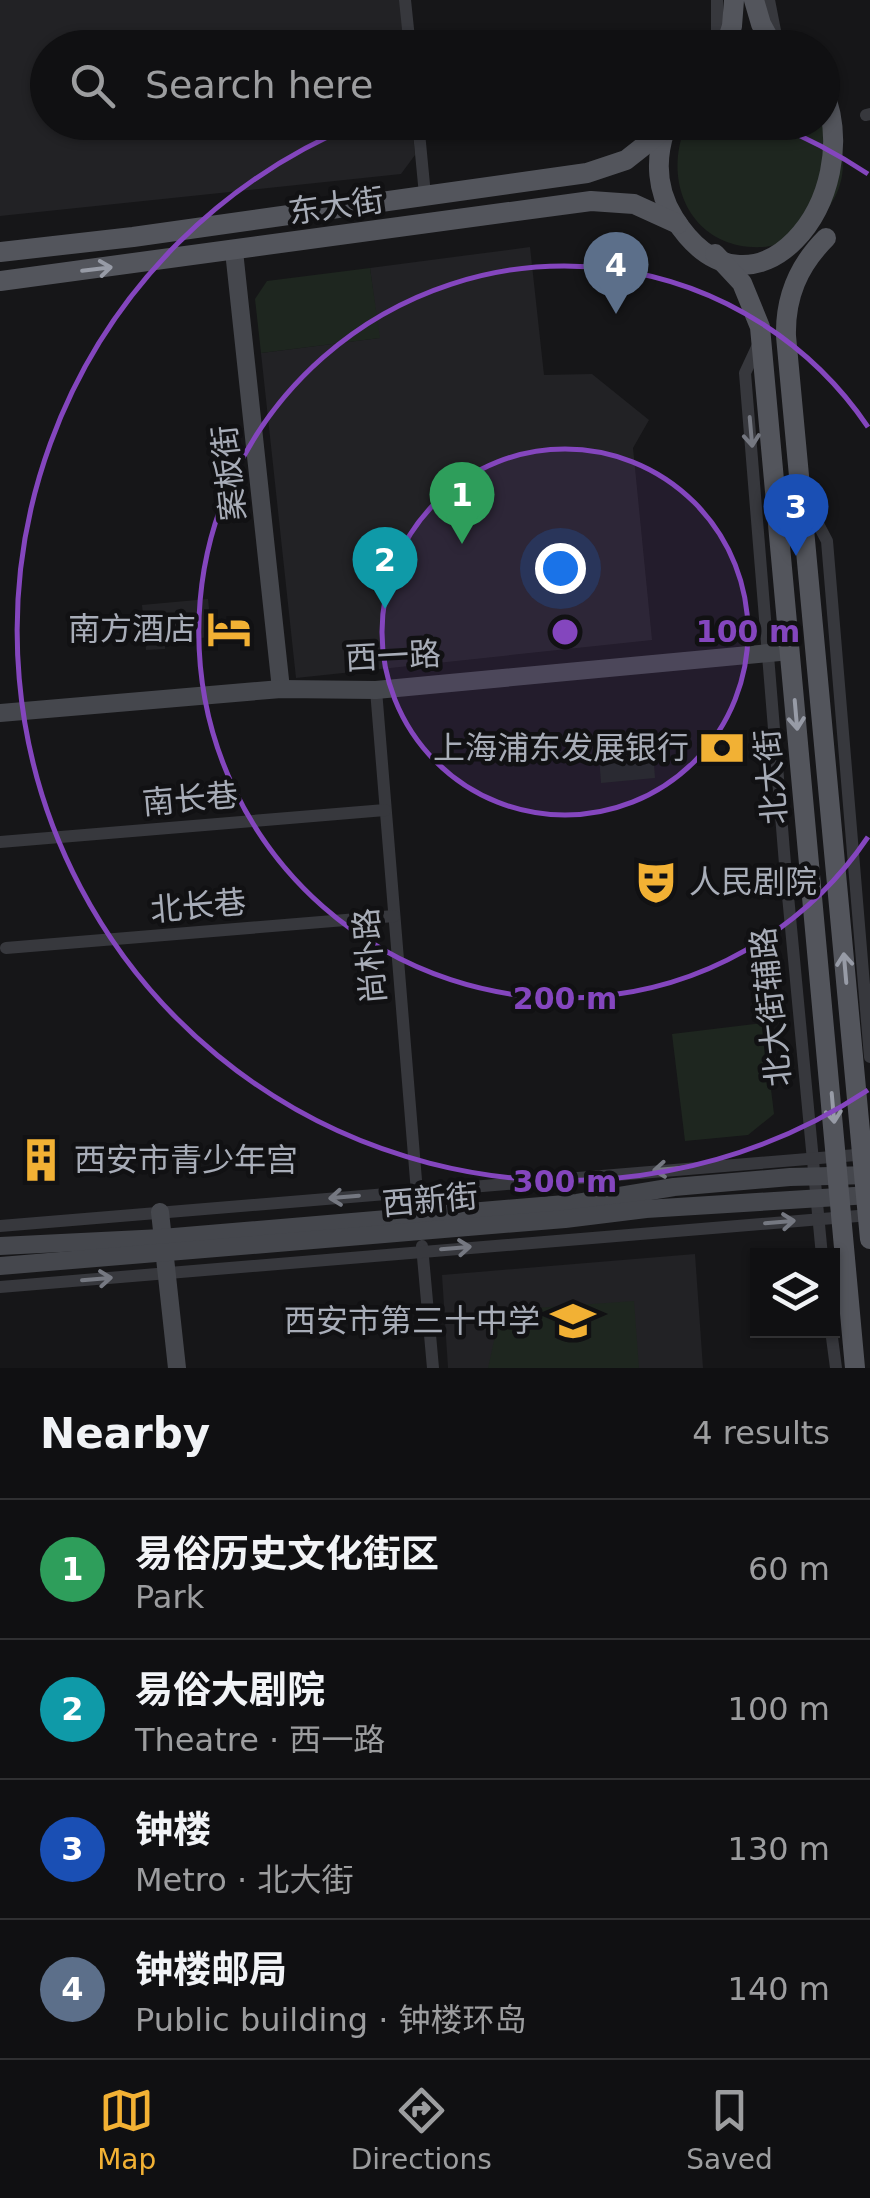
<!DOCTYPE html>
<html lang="en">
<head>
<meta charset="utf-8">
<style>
  body { margin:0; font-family:"DejaVu Sans","Noto Sans SC",sans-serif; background:#1e1e20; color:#f1f3f6 }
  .controls { position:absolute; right:30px; bottom:30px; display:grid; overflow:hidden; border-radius:0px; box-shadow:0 2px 8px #0004 }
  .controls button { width:90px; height:90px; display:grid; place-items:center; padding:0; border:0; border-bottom:2px solid #303032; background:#101012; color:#f1f3f6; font:50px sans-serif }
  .you { position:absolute; left:560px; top:568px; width:35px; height:35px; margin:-25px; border:8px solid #fff; border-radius:50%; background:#1a73e8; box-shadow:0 0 0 15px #1a73e833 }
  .badge { display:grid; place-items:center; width:65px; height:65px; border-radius:50%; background:#f2b134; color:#fff; font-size:32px; font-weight:700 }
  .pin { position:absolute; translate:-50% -82px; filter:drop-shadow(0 2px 5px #0008) }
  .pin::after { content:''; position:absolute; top:52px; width:35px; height:30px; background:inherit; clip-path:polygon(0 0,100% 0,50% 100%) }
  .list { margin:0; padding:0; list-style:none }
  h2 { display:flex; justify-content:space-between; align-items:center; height:130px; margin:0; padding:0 40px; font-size:42px }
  h2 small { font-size:32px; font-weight:400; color:#9c9d9f }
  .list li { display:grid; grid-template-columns:65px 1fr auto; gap:30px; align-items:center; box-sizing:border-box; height:140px; padding:0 40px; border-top:2px solid #303032 }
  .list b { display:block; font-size:38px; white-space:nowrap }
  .list p { margin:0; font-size:32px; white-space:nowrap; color:#9c9d9f }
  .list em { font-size:32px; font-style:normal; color:#9c9d9f }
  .icon { flex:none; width:55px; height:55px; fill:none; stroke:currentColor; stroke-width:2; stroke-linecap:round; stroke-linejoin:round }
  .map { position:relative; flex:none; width:870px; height:1368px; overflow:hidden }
  .search { position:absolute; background:#101012; box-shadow:0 2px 8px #0004; left:30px; right:30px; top:30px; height:110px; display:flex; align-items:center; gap:25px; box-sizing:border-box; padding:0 35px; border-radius:55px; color:#9c9d9f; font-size:38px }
  .sheet { height:690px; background:#101012 }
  nav { display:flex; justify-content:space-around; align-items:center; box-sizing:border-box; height:140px; border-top:2px solid #303032; background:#101012; font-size:28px; color:#9c9d9f }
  nav a { display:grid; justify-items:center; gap:5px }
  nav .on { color:#f2b134 }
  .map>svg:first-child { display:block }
  .built { fill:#222225 }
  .green { fill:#1e261f }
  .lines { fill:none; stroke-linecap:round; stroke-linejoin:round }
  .street { stroke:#37383d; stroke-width:12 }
  .secondary { stroke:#45474d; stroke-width:18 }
  .primary { stroke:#53555c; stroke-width:20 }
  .oneway { stroke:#979ba6 }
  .oneway2 { stroke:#757881 }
  .ring { fill:none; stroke:#8446be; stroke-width:5 }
  .labels { text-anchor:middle; stroke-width:9; stroke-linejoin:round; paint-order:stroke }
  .street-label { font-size:32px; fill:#a8adb8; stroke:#111113 }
  .poi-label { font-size:32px; fill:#a8adb8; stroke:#111113; text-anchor:end }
  .centre { fill:#8446be; stroke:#111113; stroke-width:5 }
  .ring-label { font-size:30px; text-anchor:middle; font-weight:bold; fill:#8446be; stroke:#111113; stroke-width:9; stroke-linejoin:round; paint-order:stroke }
</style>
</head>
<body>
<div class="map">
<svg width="870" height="1368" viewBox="0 0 870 1368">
  <rect width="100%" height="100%" fill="#161618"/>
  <g class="built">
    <path d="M0 0H401L405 47 48 48V122L412 123 415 155 401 174 0 216Z"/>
    <path d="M530 247 544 375 592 374 649 420 633 448 652 640 296 678 261 353 379 338 370 268Z"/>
    <path d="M208 599 212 637 165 641V649L146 650 142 605Z"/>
    <path d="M695 1254 703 1368H448L442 1275Z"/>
  </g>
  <g class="green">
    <path d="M822 122C828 130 837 140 840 148 855 195 807 244 763 247 692 251 660 182 687 123Z"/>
    <path d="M370 268 380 338 261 353 255 299 267 281Z"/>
    <path d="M653 750 655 778 601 783 599 755Z"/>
    <path d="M763 1023 774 1114 748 1135 685 1141 672 1034Z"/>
    <path d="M634 1301 639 1368H488L495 1336 493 1311Z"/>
  </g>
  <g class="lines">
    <g class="street">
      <path d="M405 0 410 48"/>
      <path d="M717 0V48"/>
      <path d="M769 0 777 41"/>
      <path d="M866 115 870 114"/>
      <path d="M418 122 425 195"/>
      <path d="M758 345 745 373 785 864 822 1256"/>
      <path d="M806 501 827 541 870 1057"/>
      <path d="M376 690 419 1217"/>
      <path d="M0 842 385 810"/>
      <path d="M6 948 394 916"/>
      <path d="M0 1226 868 1154"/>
      <path d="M422 1246 433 1368"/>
      <path d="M0 1287 870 1215"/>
      <path d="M831 1330 836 1368"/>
    </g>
    <g class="secondary">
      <path d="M234 251 281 689"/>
      <path d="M0 713 281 689 376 690 790 651"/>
      <path d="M160 1212 177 1368"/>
      <path d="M0 1246 162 1238 577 1203 674 1187 790 1177 870 1175"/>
      <path d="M0 1266 565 1219 646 1209 870 1195"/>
    </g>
    <g class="primary">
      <path d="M754 0 761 24 774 48"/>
      <path d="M725 48 732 26 734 0"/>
      <path d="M665 130C655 160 657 191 674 218 751 340 870 199 822 87"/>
      <path d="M826 238C798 266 785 297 786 336L870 1239"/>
      <path d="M0 252 133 237 587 173 626 160 664 130"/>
      <path d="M715 254 742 283 760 327 855 1368"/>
      <path d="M0 281 591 201 634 204 678 224"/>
    </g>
  </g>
  <defs><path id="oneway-shaft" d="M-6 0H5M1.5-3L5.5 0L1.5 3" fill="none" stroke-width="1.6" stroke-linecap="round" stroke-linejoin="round" transform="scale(2.5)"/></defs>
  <g class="oneway">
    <use href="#oneway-shaft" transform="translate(97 269) rotate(-7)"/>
    <use href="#oneway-shaft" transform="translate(796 715) rotate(85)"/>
    <use href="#oneway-shaft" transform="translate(845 968) rotate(-95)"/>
    <use href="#oneway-shaft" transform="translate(833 1108) rotate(85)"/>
  </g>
  <g class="oneway2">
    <use href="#oneway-shaft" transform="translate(751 432) rotate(85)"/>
    <use href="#oneway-shaft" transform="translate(668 1169) rotate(175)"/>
    <use href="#oneway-shaft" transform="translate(344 1197) rotate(175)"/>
    <use href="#oneway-shaft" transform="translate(780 1222) rotate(-5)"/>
    <use href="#oneway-shaft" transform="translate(456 1248) rotate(-5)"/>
    <use href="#oneway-shaft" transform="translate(97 1279) rotate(-5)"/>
  </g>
  <circle cx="565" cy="632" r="183" fill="#8446be" fill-opacity=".12"/>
  <g class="ring">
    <circle cx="565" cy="632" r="183"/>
    <path d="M868 837A366 366 0 1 1 868 427"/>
    <path d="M868 1090A549 549 0 1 1 359 123M771 123A549 549 0 0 1 868 174"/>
  </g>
  <defs>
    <g id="hotel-bare" transform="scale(3.45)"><path d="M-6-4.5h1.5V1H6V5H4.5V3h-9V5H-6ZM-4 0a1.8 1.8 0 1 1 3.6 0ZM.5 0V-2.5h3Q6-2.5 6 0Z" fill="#f2b134" stroke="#111113" stroke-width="2.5" paint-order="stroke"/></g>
    <g id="bank-bare" transform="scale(3.45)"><path d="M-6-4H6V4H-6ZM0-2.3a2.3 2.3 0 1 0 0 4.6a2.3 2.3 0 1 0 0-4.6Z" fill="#f2b134" stroke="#111113" stroke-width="2.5" paint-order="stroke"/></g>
    <g id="theatre-bare" transform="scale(3.45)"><path d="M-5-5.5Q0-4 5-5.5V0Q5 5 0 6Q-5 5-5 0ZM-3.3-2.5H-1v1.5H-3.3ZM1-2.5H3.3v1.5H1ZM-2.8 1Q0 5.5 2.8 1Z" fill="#f2b134" stroke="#111113" stroke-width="2.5" paint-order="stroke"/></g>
    <g id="building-bare" transform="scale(3.45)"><path d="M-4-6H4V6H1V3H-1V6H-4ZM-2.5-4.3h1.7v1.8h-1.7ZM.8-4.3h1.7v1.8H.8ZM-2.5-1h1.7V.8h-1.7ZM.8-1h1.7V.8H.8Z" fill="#f2b134" stroke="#111113" stroke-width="2.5" paint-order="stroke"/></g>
    <g id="school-bare" transform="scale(3.45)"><path d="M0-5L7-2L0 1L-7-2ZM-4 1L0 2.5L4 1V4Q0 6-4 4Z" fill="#f2b134" stroke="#111113" stroke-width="2.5" paint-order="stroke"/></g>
  </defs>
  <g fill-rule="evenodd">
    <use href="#hotel-bare" x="229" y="629"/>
    <use href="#bank-bare" x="722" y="748"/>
    <use href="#theatre-bare" x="656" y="882"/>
    <use href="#building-bare" x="41" y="1160"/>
    <use href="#school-bare" x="573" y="1321"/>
  </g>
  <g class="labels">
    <g class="street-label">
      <text transform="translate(336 206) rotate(-8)" y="11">东大街</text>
      <text transform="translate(229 473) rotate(-96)" y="11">案板街</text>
      <text transform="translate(393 656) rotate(-3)" y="11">西一路</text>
      <text transform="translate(771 777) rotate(-95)" y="11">北大街</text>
      <text transform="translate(190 799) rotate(-5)" y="11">南长巷</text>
      <text transform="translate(198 906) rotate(-5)" y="11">北长巷</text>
      <text transform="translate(370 956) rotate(-95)" y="11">尚朴路</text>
      <text transform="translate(771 1007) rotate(-96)" y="11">北大街辅路</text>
      <text transform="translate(430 1200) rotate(-5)" y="11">西新街</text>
    </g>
    <g class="poi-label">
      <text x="196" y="640">南方酒店</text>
      <text x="689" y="759">上海浦东发展银行</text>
      <text x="689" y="893" text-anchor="start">人民剧院</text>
      <text x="74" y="1171" text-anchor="start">西安市青少年宫</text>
      <text x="540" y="1332">西安市第三十中学</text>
    </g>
  </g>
  <circle cx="565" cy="632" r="15" class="centre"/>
  <g class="ring-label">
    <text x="748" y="642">100 m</text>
    <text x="565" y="1009">200 m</text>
    <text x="565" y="1192">300 m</text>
  </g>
</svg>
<div class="controls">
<button><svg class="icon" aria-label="layers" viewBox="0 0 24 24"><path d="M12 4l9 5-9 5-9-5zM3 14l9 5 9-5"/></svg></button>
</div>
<div class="you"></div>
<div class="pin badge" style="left:462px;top:544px;background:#2e9e5b">1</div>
<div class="pin badge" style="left:385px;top:609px;background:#0f9aa8">2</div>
<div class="pin badge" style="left:796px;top:556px;background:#1a4fb4">3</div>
<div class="pin badge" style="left:616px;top:314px;background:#5c6f8a">4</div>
<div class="search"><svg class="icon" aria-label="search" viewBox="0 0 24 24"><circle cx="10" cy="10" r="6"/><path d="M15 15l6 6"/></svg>Search here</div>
</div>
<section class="sheet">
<h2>Nearby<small>4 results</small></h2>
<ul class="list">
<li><span class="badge" style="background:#2e9e5b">1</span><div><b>易俗历史文化街区</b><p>Park</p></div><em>60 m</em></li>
<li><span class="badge" style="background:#0f9aa8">2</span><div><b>易俗大剧院</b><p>Theatre · 西一路</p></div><em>100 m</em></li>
<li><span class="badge" style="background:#1a4fb4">3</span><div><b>钟楼</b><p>Metro · 北大街</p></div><em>130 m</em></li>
<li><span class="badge" style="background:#5c6f8a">4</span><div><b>钟楼邮局</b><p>Public building · 钟楼环岛</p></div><em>140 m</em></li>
</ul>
</section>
<nav>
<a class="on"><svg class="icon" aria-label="map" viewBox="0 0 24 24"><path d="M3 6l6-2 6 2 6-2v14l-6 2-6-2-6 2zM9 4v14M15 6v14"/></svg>Map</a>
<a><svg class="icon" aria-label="directions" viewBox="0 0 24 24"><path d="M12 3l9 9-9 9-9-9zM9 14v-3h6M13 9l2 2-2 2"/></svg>Directions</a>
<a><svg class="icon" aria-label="saved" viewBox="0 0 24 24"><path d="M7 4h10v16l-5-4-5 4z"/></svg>Saved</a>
</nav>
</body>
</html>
